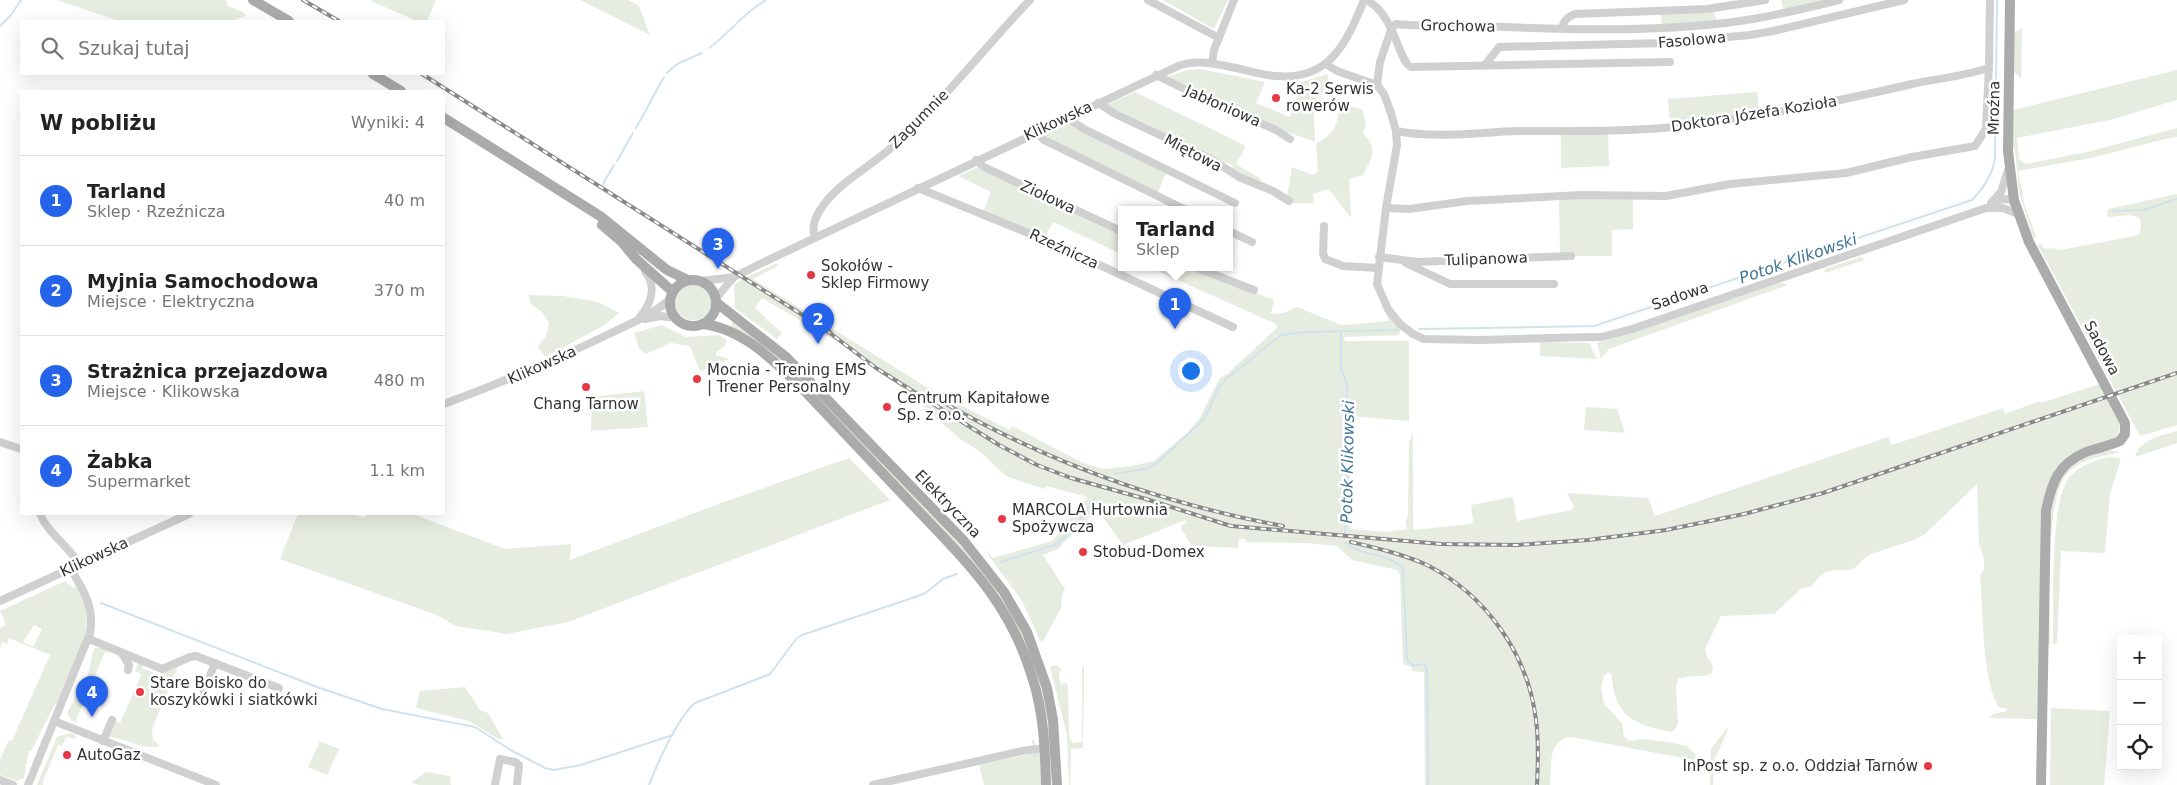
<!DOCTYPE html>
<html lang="pl">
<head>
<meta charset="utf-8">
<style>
  body { margin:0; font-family:"DejaVu Sans",sans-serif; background:#f2f2f2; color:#222 }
  .controls { position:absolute; right:15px; bottom:15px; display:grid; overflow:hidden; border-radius:0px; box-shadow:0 5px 20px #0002 }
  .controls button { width:45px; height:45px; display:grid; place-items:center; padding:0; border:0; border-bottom:1px solid #e0e0e0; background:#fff; color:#222; font:25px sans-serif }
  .you { position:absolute; left:1190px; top:370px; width:18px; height:18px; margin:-12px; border:4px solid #fff; border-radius:50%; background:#1a73e8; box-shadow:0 0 0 8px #1a73e833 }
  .badge { display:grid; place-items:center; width:32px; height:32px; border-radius:50%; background:#2563eb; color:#fff; font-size:16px; font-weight:700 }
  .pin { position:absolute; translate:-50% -41px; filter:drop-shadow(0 1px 2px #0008) }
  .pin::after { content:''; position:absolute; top:26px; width:18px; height:15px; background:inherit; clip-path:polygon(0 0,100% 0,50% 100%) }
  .popup { position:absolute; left:1118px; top:206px; width:115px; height:65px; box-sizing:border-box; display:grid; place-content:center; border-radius:0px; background:#fff; filter:drop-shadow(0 1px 4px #0005); font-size:16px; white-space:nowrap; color:#767676 }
  .popup b { font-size:19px; color:#222 }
  .popup::after { content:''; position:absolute; left:50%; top:100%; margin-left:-10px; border:10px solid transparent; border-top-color:#fff }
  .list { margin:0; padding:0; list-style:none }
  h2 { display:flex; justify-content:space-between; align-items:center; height:65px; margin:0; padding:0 20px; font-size:21px }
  h2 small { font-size:16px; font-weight:400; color:#767676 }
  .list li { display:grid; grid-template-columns:32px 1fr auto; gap:15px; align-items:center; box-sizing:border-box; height:90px; padding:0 20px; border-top:1px solid #e0e0e0 }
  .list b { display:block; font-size:19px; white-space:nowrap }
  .list p { margin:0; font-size:16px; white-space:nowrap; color:#767676 }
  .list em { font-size:16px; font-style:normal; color:#767676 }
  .icon { flex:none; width:28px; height:28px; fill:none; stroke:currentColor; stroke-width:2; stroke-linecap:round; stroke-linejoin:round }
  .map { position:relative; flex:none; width:2177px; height:785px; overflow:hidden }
  .search { position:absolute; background:#fff; box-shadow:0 5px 20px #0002; left:20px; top:20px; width:425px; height:55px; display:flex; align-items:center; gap:12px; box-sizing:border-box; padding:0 18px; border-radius:0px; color:#767676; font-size:19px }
  .panel { position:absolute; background:#fff; box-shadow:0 5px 20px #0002; left:20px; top:90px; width:425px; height:425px; border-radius:0px }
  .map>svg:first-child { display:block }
  .green { fill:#e6ecdf; fill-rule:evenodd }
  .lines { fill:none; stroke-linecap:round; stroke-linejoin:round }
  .stream { stroke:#cfe2ee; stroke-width:2 }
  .minor { stroke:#d0d0d0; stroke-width:8 }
  .major { stroke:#ababab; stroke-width:10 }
  .rail-casing { stroke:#888; stroke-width:4 }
  .rail { stroke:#fff; stroke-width:2; stroke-dasharray:5.5; stroke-linecap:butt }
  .poi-dot { fill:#e63946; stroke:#fff; stroke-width:2 }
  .labels { text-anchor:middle; stroke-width:5; stroke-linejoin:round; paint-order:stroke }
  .street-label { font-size:15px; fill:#333; stroke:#fff }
  .poi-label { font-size:15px; fill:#333; stroke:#fff; text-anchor:start }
  .water-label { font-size:16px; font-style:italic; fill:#3f7597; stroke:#fff }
</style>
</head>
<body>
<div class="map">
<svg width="2177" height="785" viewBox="0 0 2177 785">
  <rect width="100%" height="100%" fill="#fff"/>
  <g class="green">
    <path d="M57 0H226L228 6 243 12 246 16 232 21H119Z"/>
    <path d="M369 0H436L427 21H417Z"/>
    <path d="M580 0H628L639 6 650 35Z"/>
    <path d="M1163 0H1228L1214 29Z"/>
    <path d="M1781 0H1819L1820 5 1784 13Z"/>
    <path d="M1713 8 1717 23 1662 27 1661 12Z"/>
    <path d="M2022 28 2021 78 2014 72V33Z"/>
    <path d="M1200 69 1265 82 1256 103 1290 117 1301 89 1295 84 1327 74 1333 94 1322 93 1321 97H1317L1314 115 1315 142 1282 130 1167 77 1187 70Z"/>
    <path d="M2177 70V100L2110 120 2017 138 2019 159 2026 164 2091 151 2177 128V137L2169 138 2091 158 2018 171 2025 206 2036 236 2034 239 2019 193 2015 149H2012L2013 110Z"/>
    <path d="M1135 92 1246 146 1236 164 1261 179 1259 184 1235 172 1232 165 1211 157 1116 112 1106 105Z"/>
    <path d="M1757 92 1760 116 1670 127 1668 99Z"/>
    <path d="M1338 104 1362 109 1366 123 1363 134C1379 148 1371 160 1363 175L1349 179 1351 218 1329 189 1313 194 1314 203H1290L1287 196 1292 167 1312 175 1318 172 1316 144C1333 135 1340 123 1338 104Z"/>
    <path d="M1070 123 1167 171 1157 194 1042 136Z"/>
    <path d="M1608 130 1609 166 1561 168V131Z"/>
    <path d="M980 166 1121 234V254L1053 222 1045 237 983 212 991 192 959 176Z"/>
    <path d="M2177 194V425L2140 436 2038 245 2041 244 2044 249 2052 248 2061 250 2139 235C2149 206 2121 218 2107 217L2108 209Z"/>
    <path d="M1559 196 1633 197V229L1612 230V256H1560Z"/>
    <path d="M1861 257 1865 260 1824 273 1825 269Z"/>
    <path d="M775 264 780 265 753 279 936 393 1010 430 1012 426 1081 462 1103 469 1131 466 1154 461 1187 433 1199 419 1220 378 1227 374 1277 328 1276 324 1151 268H1195L1274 300 1271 314 1284 313 1297 307 1341 325 1389 321 1380 301 1387 312 1401 328 1399 335 1345 337 1344 341H1409V421L1352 416 1348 519 1351 529 1387 532 1407 529 1406 521 1408 515 1409 441 1413 434V530L1471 524 1473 521 1471 505 1513 497 1517 521 1572 510 1574 507 1567 493 1648 498 1655 516 1888 437 1892 445 2003 408 2005 414 2040 401 2041 403 2100 384 2120 422 2119 433 2115 438 2069 458 2043 505 2037 719 1989 718 1994 714 2007 711 2006 708H2000C1982 687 1983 605 1980 576L1984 569V558L1979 544 1977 484 1925 534C1908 544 1888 547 1870 555 1860 559 1859 567 1852 569 1848 571 1845 570 1841 570 1824 570 1822 573 1812 586L1801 589 1774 614 1721 616 1705 649 1707 658 1711 661 1713 669 1711 674C1700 678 1689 674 1678 679L1676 688 1678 725 1672 732C1651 728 1626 723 1617 701 1613 693 1613 682 1611 674L1608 673 1604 676 1601 688 1604 704 1622 723 1624 737 1629 741 1643 739 1674 743 1687 746 1696 755 1695 760 1698 762 1697 766 1688 771V766L1694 760 1571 737C1547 740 1552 766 1550 785H1425L1424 672 1412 671V667L1403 664 1400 575 1397 570 1352 560 1337 546 1307 543 1246 542 1245 539H1239L1238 548 1192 546 1180 527 1187 522 1185 520 1123 545 1097 509 1058 549 1043 555 1065 589 1062 594 1061 608 1044 640 1041 642 1022 601 984 549 993 558 1052 541 1088 497 1046 486 1044 489 1006 476 978 450 960 439 906 391 838 342 762 298 755 308 782 333 777 339 735 308 734 285 742 279Z"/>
    <path d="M1781 283 1788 285 1609 349 1601 359 1597 343Z"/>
    <circle cx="693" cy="302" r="18"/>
    <path d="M529 295 563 296 598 302 619 313 603 326 545 357 538 346 546 336 549 323 542 312 530 303Z"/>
    <path d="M733 322 779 356 955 538 992 579 1020 624 1038 671 1049 718 1051 766 1044 713 1005 606 753 341 731 326Z"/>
    <path d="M662 325 686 337 719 335 727 340 724 347 716 352V355L729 359 700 371 690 346 671 343 645 354 639 348 634 333Z"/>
    <path d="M1540 342 1589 343 1597 359 1540 356Z"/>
    <path d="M644 391 648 427 591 431 592 397Z"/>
    <path d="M1586 407 1617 409 1625 433 1584 430Z"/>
    <path d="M2177 431V443L2135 457C2140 439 2161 436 2177 431Z"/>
    <path d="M2110 450 2120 452C2102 457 2082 458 2068 473 2044 497 2050 608 2050 644H2048C2048 616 2049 588 2049 560 2050 534 2048 505 2059 481 2068 463 2092 454 2110 450Z"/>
    <path d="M2109 457 2120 458V462L2110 494 2105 553 2061 551 2057 643 2053 644C2054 609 2049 502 2069 478 2078 466 2095 460 2109 457Z"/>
    <path d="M849 458 890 500 568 622 507 634 456 626 434 614 280 559 298 514H354L365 518 367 514H413L505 549 571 544 570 560 721 503Z"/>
    <path d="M65 581 73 588 76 586C103 624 73 668 57 704H55L31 751H29L26 765 24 766 26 767 24 778 17 781 0 775V760L9 740 12 741 50 655 9 638 7 644 2 642 0 649V628L6 625 0 611ZM34 625 42 629 33 647 23 642Z"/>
    <path d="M94 648H102L108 651V653L105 652 76 720 78 723 72 721 67 713 88 674Z"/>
    <path d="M138 663H144L142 668 162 676 165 669 179 664 152 729 153 740 160 746C144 751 127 738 108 737L114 721 120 723 140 678 141 674 135 671Z"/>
    <path d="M1056 665 1062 670 1059 672 1060 684 1066 683 1068 686 1069 736 1072 743 1082 742V667L1084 666 1083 748 1071 749 1070 785H1069L1067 735 1050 667Z"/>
    <path d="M465 687 480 710 488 713 503 739H498L469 721 416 708 420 691Z"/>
    <path d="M2051 708 2110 711 2104 785H2050Z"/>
    <path d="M1727 728 1728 730 1714 760 1713 785H1710L1711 749Z"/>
    <path d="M70 733 76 735 75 739 66 737 62 746 58 745 43 781V785H37L57 737Z"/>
    <path d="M320 741 339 749 327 775 308 767Z"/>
    <path d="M1040 752 1041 785H984L979 765Z"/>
    <path d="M426 772 450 776 451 785H419L411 783Z"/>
  </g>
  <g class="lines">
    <g class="stream">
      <path d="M0 26 11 15 21 0"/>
      <path d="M709 48C730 33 744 12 766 0"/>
      <path d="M667 73 677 64 702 53"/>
      <path d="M636 128 664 77"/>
      <path d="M617 161 633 133"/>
      <path d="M603 184 614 165"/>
      <path d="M2114 211 2144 210 2177 199"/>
      <path d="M1419 329 1594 326 1972 200C1984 187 1992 176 1995 158L1997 0"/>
      <path d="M1341 333V369L1347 384V408L1350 418 1345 533"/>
      <path d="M1115 474 1149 468 1158 462 1205 418 1218 389 1226 379 1281 335 1304 332 1398 330"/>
      <path d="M1107 486 1108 483"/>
      <path d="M1345 543C1362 557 1388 552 1403 569L1407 659 1412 665H1425L1427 671 1428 785"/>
      <path d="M1001 562 1057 544 1076 526 1095 498"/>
      <path d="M101 603 317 687 382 709 475 727 509 749 545 768 554 770 581 765 673 735"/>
      <path d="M1033 741 1034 744"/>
      <path d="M1035 755V756"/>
      <path d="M649 785C657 764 678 717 695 703L770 674 797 638 802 635 924 594 943 579 957 574"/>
    </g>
    <g class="minor">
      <path d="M1148 0 1219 38"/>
      <path d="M1366 0C1396 15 1398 62 1411 67L1670 62"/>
      <path d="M1392 27 1396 24C1425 27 1454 25 1484 26 1570 30 1668 33 1753 19 1782 14 1811 7 1839 0"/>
      <path d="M1562 29C1563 21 1567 17 1575 14L1707 9 1765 0"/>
      <path d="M1212 63 1214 50 1234 0"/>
      <path d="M1326 64 1337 71 1377 85 1384 94 1391 113 1396 131 1397 145 1386 208 1377 284 1388 309 1400 324 1413 334 1424 339 1480 340 1590 337H1601L1632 329 1986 208H2003L2018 214"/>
      <path d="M1485 65 1499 47 1665 43 1750 35 1773 31 1904 0"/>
      <path d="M1156 75 1203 98 1276 130 1290 139"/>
      <path d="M1377 85 1380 62 1392 27"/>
      <path d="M1098 103 1115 114 1211 159 1239 177 1273 191 1289 201"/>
      <path d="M1066 117 1084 129 1235 203"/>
      <path d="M1396 131C1440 139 1477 132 1520 131 1568 131 1616 132 1663 128 1748 120 1830 103 1912 84 1929 80 1978 74 1989 67"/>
      <path d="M1035 132 1044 140 1186 210"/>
      <path d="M976 160 984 167 1121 231"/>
      <path d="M918 188 1050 242 1233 327"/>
      <path d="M1994 202 2003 199 2014 200"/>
      <path d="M1991 203 2001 192 2008 170"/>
      <path d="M1386 208 1409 209 1467 201 1581 195 1666 196 1730 184 1846 173 1912 157 1975 146 1986 129 1989 67 1990 0"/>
      <path d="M1324 226 1323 253 1325 259 1343 266 1378 268"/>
      <path d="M1229 231 1252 242"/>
      <path d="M815 237C810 225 817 213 825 203 843 180 871 166 892 147 943 102 984 48 1030 0"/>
      <path d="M1379 257 1418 262 1571 256"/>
      <path d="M1406 263 1450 284H1554"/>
      <path d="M1197 268 1254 290"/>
      <path d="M702 281 734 277"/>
      <path d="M716 298 734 277 762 263 1178 66C1196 60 1213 63 1231 67 1246 70 1261 75 1276 76 1330 81 1347 42 1364 0"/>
      <path d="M640 317C652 302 657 287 645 271"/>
      <path d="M645 319 660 316 676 318"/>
      <path d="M444 404C500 383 553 361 607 335 629 324 653 315 670 299"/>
      <path d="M0 442 21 449"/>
      <path d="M40 514C49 535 68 545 79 564"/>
      <path d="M0 601 189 514"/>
      <path d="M89 639 162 669 190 657 196 656 279 688"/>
      <path d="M121 652 129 665 128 670"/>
      <path d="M204 692 215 663"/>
      <path d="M54 721 216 785"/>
      <path d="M103 741 112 720"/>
      <path d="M0 780 13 785"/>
      <path d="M28 785 90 633C95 607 83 589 70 568"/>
      <path d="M495 785 500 759 515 762 519 765 517 785"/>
      <path d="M873 785 1022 751 1045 748"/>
    </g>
    <g class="major">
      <path d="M253 0 289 21"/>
      <path d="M2010 0 2008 151 2014 200 2029 242 2125 423V434L2120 441C2109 446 2097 448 2086 452 2058 464 2052 482 2046 510L2041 785"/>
      <path d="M373 74 401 91"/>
      <path d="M444 118 600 216 667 270 688 280"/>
      <path d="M602 225 622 242 636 259 673 292"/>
      <circle cx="693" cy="303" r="23"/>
      <path d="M717 303 786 357 964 541 1004 592 1027 632 1047 688 1053 720 1057 785"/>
      <path d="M702 324C742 328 773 360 801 387 836 424 872 462 907 499 963 558 1010 600 1033 680 1044 714 1045 750 1046 785"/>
    </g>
    <g class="rail-casing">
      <g id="rail">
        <path d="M303 0 339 21"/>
        <path d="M422 74 831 333"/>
        <path d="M826 330 876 368 999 445 1037 465 1071 478 1146 499 1231 526 1441 544 1517 545 1588 540 1666 530 1744 514 1823 493 2177 373"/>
        <path d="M939 400C1045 461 1163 504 1283 526"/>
        <path d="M1351 542C1376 548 1403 554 1427 565 1486 595 1528 654 1536 720 1539 742 1538 763 1537 785"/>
      </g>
    </g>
    <use href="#rail" class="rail"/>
  </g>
  <g class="poi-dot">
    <circle cx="1276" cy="98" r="5"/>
    <circle cx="811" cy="275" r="5"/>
    <circle cx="697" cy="379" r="5"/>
    <circle cx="586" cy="387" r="5"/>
    <circle cx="887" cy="407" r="5"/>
    <circle cx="1002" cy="519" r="5"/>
    <circle cx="1083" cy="552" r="5"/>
    <circle cx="140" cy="692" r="5"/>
    <circle cx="67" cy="755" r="5"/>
    <circle cx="1928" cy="766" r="5"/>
  </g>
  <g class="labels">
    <g class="street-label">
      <text transform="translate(1458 26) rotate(1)" y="5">Grochowa</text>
      <text transform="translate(1692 40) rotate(-5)" y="5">Fasolowa</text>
      <text transform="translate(1223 106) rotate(24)" y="5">Jabłoniowa</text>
      <text transform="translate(1994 108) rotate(-89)" y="5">Mroźna</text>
      <text transform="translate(1754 114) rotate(-9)" y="5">Doktora Józefa Kozioła</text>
      <text transform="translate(919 119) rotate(-45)" y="5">Zagumnie</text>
      <text transform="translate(1058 121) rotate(-25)" y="5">Klikowska</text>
      <text transform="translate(1193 153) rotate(28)" y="5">Miętowa</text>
      <text transform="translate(1048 197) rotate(25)" y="5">Ziołowa</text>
      <text transform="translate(1064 249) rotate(25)" y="5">Rzeźnicza</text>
      <text transform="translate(1486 259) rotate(-2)" y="5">Tulipanowa</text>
      <text transform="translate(1680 296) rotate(-19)" y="5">Sadowa</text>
      <text transform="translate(2102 348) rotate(62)" y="5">Sadowa</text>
      <text transform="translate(542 365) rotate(-24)" y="5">Klikowska</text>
      <text transform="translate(948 504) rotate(46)" y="5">Elektryczna</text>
      <text transform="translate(94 557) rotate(-25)" y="5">Klikowska</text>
    </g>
    <g class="poi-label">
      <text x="1286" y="94">Ka-2 Serwis<tspan x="1286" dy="17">rowerów</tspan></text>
      <text x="821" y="271">Sokołów -<tspan x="821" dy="17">Sklep Firmowy</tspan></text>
      <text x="707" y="375">Mocnia - Trening EMS<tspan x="707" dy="17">| Trener Personalny</tspan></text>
      <text x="897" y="403">Centrum Kapitałowe<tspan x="897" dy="17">Sp. z o.o.</tspan></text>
      <text x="586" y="409" text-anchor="middle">Chang Tarnow</text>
      <text x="1012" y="515">MARCOLA Hurtownia<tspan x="1012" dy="17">Spożywcza</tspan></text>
      <text x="1093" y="557">Stobud-Domex</text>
      <text x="150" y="688">Stare Boisko do<tspan x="150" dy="17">koszykówki i siatkówki</tspan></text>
      <text x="77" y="760">AutoGaz</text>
      <text x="1918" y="771" text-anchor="end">InPost sp. z o.o. Oddział Tarnów</text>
    </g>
    <g class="water-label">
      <text transform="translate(1798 258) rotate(-19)" y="6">Potok Klikowski</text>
      <text transform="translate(1347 462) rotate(-89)" y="6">Potok Klikowski</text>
    </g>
  </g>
</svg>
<div class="controls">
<button>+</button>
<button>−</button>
<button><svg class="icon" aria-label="locate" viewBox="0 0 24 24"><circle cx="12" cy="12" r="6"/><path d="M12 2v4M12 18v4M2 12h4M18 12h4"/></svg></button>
</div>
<div class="you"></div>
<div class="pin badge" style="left:1175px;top:329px">1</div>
<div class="popup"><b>Tarland</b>Sklep</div>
<div class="pin badge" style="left:818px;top:344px">2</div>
<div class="pin badge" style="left:718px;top:269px">3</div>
<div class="pin badge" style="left:92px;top:717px">4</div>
<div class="search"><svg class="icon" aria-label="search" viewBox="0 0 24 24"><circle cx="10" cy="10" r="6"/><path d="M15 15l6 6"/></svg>Szukaj tutaj</div>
<section class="panel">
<h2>W pobliżu<small>Wyniki: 4</small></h2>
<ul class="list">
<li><span class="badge">1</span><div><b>Tarland</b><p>Sklep · Rzeźnicza</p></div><em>40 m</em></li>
<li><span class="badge">2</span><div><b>Myjnia Samochodowa</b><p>Miejsce · Elektryczna</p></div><em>370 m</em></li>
<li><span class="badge">3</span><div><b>Strażnica przejazdowa</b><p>Miejsce · Klikowska</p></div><em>480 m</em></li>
<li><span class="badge">4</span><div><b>Żabka</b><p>Supermarket</p></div><em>1.1 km</em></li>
</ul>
</section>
</div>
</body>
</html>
